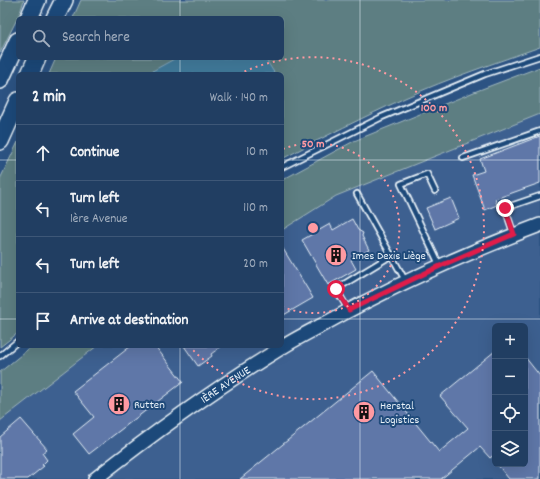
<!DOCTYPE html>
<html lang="en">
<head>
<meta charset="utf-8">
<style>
  body { margin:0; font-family:Dekko,sans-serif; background:#2d496b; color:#f1f3f6 }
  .controls { position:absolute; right:12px; bottom:12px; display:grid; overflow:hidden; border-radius:6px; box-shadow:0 4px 16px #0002 }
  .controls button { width:36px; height:36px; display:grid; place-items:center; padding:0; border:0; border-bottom:1px solid #3e5777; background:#213e62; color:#f1f3f6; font:20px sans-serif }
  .stop { position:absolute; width:12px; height:12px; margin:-9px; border:3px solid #e11d48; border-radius:50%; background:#fff }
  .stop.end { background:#e11d48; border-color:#fff; box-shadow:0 1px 4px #0008 }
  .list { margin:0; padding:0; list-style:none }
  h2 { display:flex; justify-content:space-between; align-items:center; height:52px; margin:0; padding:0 16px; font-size:17px }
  h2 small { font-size:13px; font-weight:400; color:#a2aebe }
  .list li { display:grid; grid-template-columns:26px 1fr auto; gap:12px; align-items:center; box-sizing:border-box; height:56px; padding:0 16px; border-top:1px solid #3e5777 }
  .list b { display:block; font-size:15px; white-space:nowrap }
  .list p { margin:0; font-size:13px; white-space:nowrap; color:#a2aebe }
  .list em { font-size:13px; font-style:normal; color:#a2aebe }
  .icon { flex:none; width:22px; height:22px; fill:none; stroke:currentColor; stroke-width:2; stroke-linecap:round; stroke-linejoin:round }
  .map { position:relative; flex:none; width:540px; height:479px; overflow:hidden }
  .search { position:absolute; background:#213e62; box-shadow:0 4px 16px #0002; left:16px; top:16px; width:268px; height:44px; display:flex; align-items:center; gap:10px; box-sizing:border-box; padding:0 14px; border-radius:6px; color:#a2aebe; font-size:15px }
  .panel { position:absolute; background:#213e62; box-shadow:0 4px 16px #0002; left:16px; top:72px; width:268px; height:276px; border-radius:6px }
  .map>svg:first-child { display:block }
  .built { fill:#3e6190; fill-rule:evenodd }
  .green { fill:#5d7e82; stroke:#a2b8bd }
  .water { fill:#437b9d; stroke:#85aac1 }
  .building { fill:#5e77a8; stroke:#e8f1f8 }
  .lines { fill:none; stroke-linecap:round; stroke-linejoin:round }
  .lane-casing { stroke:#e8f1f8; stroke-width:8 }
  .secondary-casing { stroke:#e8f1f8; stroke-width:16 }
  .highway-casing { stroke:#e8f1f8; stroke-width:20 }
  .lane { stroke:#1f4a7a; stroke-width:4.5 }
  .secondary { stroke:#1f4a7a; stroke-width:13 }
  .highway { stroke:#1f4a7a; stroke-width:17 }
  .route { stroke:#e11d48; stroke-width:5 }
  .grid { fill:none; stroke:#e8f1f8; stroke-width:1; stroke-opacity:0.55 }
  .ring { fill:none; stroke:#ff9aa2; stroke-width:2; stroke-dasharray:2 4 }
  .labels { text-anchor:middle; stroke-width:4; stroke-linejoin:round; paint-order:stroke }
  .poi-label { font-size:12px; fill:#e8f1f8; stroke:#1f4a7a; text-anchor:start }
  .street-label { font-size:12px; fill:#e8f1f8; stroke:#1f4a7a }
  .centre { fill:#ff9aa2; stroke:#1f4a7a; stroke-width:2 }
  .ring-label { font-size:12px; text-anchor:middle; font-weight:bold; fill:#ff9aa2; stroke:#1f4a7a; stroke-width:4; stroke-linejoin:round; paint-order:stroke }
</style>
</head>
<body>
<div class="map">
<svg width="540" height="479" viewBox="0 0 540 479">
  <rect width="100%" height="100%" fill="#2c5383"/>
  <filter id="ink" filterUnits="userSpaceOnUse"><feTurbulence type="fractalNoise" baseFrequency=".025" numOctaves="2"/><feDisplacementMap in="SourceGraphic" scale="8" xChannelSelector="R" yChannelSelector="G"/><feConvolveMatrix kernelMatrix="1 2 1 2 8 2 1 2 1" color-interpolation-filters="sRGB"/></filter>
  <g filter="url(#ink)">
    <path class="built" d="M540 114V479H0V421L97 346H282V230L336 196ZM495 326H525V464H495Z"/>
    <g class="green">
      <path d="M0 0H24L20 13 0 53Z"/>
      <path d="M81 0H540V47C495 63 449 78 405 98 364 117 323 137 282 159V74H49L56 58H282V18H73Z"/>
      <path d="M540 67V114L336 196 282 230V180L354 141 474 92Z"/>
      <path d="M18 142V333L0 347V179Z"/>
      <path d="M32 346H97L0 421V372Z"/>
    </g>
    <path class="water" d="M176 58H265L275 74H147Z"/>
    <g class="building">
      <path d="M540 136V183L495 199 497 205 485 210 472 175 484 171 480 159Z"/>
      <path d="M451 198 459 218 435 229 426 208Z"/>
      <path d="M352 219 358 230 363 233 362 236 369 250 351 260 356 269 328 285 302 240 330 224 333 230Z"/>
      <path d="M282 247 313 298 282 316Z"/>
      <path d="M131 346H155L183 382 89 454 73 434 94 417 73 391Z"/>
      <path d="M184 346H222L211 354 212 356 198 366Z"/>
      <path d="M495 351V454L490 458 480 447 441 479H240L373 371 439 452 468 428 440 396Z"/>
      <path d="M525 357 540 376V479H509L497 464H525Z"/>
      <path d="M21 419 47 449 42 453 47 460 42 465 44 466 28 479H0V437Z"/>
    </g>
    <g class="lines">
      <g class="lane-casing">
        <g id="lane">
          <path d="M463 158 540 131"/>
          <path d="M282 167 382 117 485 74 540 56"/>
          <path d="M435 191 427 174 401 184 439 264"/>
          <path d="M357 194 405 280"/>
          <path d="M514 235 505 208 540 196"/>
          <path d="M348 309 336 289 392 255"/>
          <path d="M0 356 18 341"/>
        </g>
      </g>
      <g class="secondary-casing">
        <g id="secondary">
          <path id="s1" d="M95 479C155 432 216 388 281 348 295 339 311 331 326 323 394 285 466 253 540 225"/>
        </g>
      </g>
      <g class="highway-casing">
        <g id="highway">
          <path d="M29 18 37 0"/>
          <path d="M55 18 64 0"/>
          <path d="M30 74 37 58"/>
          <path d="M0 80 18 41"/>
          <path d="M0 141 18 101"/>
        </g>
      </g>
      <use href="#lane" class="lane"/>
      <use href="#secondary" class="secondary"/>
      <use href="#highway" class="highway"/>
    </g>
  </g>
  <g class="lines" filter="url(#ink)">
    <path class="route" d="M336 289 349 310 440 266 514 234 505 208"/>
  </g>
  <path class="grid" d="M180 0V18M360 0V479M180 58V74M0 160H18M282 160H540M0 319H18M282 319H540M180 346V479"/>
  <g class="ring">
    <path d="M283 149A85 85 0 1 1 283 307"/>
    <path d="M239 74A171 171 0 1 1 190 347"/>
  </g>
  <defs>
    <g id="building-disc" transform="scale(1.15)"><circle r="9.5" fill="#ff9aa2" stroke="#1f4a7a"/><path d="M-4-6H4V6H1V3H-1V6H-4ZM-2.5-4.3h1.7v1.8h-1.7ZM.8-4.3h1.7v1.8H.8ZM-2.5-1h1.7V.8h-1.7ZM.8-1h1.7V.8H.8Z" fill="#111"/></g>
  </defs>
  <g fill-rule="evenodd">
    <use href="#building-disc" x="336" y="255"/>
    <use href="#building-disc" x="119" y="404"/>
    <use href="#building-disc" x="364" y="412"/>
  </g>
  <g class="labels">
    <g class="poi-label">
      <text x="352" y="259">Imes Dexis Liège</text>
      <text x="134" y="408">Rutten</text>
      <text x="380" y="409">Herstal<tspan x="380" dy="14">Logistics</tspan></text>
    </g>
    <g class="street-label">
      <text dy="4" stroke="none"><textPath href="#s1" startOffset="161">1ÈRE AVENUE</textPath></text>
    </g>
  </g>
  <circle cx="313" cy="228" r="6" class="centre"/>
  <g class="ring-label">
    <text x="434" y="111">100 m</text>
    <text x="313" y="147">50 m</text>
  </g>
</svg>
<div class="controls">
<button>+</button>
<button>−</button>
<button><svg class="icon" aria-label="locate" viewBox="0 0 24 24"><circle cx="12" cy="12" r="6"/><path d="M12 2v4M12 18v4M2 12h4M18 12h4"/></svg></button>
<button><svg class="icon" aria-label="layers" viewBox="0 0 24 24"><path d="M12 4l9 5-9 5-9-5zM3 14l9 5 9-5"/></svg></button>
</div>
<div class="stop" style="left:336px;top:289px"></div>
<div class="stop end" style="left:505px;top:208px"></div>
<div class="search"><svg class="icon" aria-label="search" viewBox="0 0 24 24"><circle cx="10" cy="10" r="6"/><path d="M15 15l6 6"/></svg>Search here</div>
<section class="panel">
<h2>2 min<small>Walk · 140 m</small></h2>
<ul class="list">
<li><svg class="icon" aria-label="ahead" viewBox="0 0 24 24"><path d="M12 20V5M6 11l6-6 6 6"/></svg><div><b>Continue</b></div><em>10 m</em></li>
<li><svg class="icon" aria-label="left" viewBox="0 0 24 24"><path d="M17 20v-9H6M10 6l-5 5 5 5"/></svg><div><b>Turn left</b><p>1ère Avenue</p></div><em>110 m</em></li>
<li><svg class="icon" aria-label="left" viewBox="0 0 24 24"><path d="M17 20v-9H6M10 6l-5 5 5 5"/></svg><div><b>Turn left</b></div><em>20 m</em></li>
<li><svg class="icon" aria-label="arrive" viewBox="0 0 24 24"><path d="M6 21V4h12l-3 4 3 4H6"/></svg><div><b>Arrive at destination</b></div></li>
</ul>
</section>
</div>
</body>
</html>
